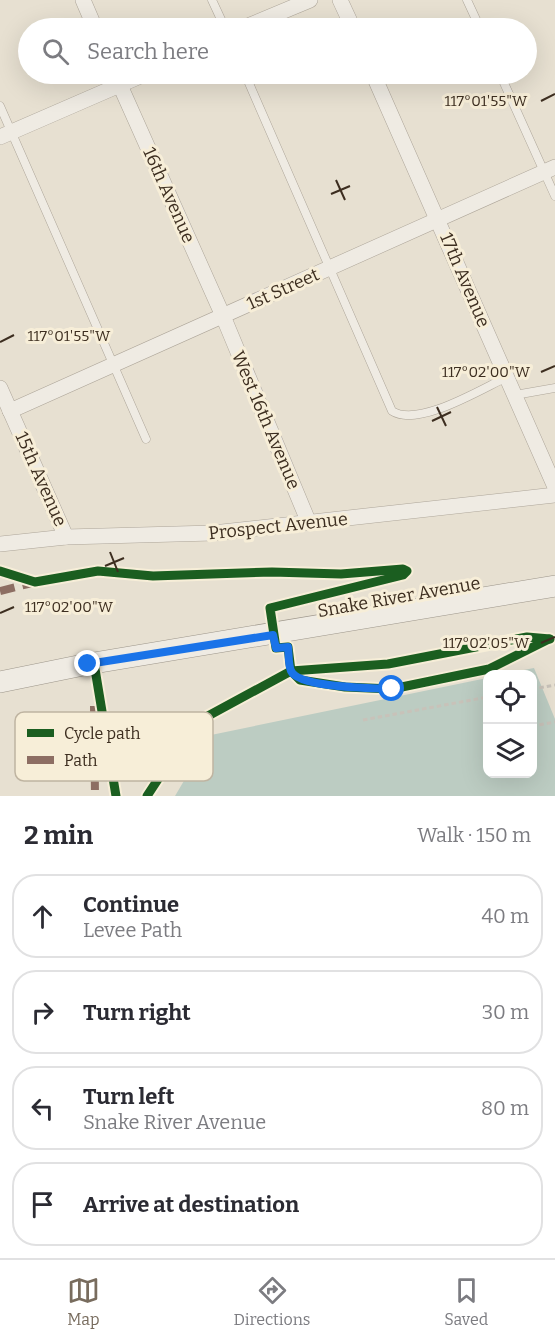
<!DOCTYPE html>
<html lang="en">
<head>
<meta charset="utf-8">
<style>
  body { margin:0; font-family:Bitter,serif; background:#f2f2f3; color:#2b2b33 }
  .controls { position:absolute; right:18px; bottom:18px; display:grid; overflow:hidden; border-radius:12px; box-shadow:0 6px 24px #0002 }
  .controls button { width:54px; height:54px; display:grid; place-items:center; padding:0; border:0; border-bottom:2px solid #e1e1e2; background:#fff; color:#2b2b33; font:30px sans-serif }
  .stop { position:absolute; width:18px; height:18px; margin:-14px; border:4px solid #1a73e8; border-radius:50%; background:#fff }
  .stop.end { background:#1a73e8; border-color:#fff; box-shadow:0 2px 6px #0008 }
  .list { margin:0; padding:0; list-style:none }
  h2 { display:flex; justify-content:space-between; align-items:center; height:78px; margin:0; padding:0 24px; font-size:26px }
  h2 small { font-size:20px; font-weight:400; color:#7c7c81 }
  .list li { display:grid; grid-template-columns:39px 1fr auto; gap:18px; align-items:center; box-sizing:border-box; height:84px; margin:0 12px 12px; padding:0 12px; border:2px solid #e1e1e2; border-radius:24px }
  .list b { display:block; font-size:22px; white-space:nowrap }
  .list p { margin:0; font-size:20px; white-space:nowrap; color:#7c7c81 }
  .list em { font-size:20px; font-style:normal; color:#7c7c81 }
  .icon { flex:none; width:33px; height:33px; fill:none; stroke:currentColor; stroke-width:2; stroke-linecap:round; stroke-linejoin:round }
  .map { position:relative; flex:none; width:555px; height:796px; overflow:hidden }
  .search { position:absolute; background:#fff; box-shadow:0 6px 24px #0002; left:18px; right:18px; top:18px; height:66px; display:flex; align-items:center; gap:15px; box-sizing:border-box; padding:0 21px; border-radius:33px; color:#7c7c81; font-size:22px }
  .sheet { height:462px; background:#fff }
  nav { display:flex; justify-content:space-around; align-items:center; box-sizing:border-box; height:84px; border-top:2px solid #e1e1e2; background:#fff; font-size:16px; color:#7c7c81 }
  nav a { display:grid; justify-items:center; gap:3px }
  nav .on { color:#786c5e }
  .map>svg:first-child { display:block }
  .water { fill:#bcccc2 }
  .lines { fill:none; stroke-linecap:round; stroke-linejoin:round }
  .lane-casing { stroke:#ada599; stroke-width:9 }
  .street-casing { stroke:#ada599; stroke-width:16 }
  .secondary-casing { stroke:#9c958a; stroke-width:22 }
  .path { stroke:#c8c2b9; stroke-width:3; stroke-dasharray:4.5 3; stroke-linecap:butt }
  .lane { stroke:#efebe3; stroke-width:8 }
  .street { stroke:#efebe3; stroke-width:15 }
  .secondary { stroke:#efebe3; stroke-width:21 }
  .quiet { stroke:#8d6e63; stroke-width:8; stroke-dasharray:15 8; stroke-linecap:butt }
  .cycleway-casing { stroke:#f7eed8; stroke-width:13 }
  .cycleway { stroke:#1b5e20; stroke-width:9 }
  .route { stroke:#1a73e8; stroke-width:8 }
  .ticks { fill:none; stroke:#3d2e20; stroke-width:2 }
  .labels { text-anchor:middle; stroke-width:6; stroke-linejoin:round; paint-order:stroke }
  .street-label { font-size:18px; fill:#3d2e20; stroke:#f7eed8 }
  .key { fill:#f7eed8; stroke:#bfb4a1; stroke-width:1.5 }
  .key-label { font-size:16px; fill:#3d2e20 }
  .ticks-label { font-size:15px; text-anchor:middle; fill:#3d2e20; stroke:#f7eed8; stroke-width:6; stroke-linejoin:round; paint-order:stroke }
</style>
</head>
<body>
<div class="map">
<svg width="555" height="796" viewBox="0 0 555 796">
  <rect width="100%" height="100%" fill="#e7e0d1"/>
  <path class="water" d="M534 668 555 719V796H175L211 735 487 678 488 774H532V674H502Z"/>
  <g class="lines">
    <g class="lane-casing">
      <g id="lane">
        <path d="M212 0 225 28"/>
        <path d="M467 0 480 28"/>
        <path d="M245 74 392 411C418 428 481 389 507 377"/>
        <path d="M500 74 555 196"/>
        <path d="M0 106 146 439"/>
        <path d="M515 395 555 388"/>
      </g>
    </g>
    <g class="street-casing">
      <g id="street">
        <path d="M83 0 95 28"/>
        <path d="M340 0 353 28"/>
        <path d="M243 28 310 0"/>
        <path d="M115 74 223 316 309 523"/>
        <path d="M373 74 555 487"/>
        <path d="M0 137 145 74"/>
        <path d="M0 388 66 537"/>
        <path d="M10 411 555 167"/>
        <path d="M0 544 66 537 213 533 555 495"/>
      </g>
    </g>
    <g class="secondary-casing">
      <path id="secondary" d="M0 682 88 664 555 586"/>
    </g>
    <g class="path">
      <path d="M532 689 555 685"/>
      <path d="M363 720 488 697"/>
      <path d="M532 726 555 722"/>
    </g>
    <use href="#lane" class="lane"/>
    <use href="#street" class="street"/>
    <use href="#secondary" class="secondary"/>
    <g class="quiet">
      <path d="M0 591 32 583"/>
      <path d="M94 706 95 796"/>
    </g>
    <g class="cycleway-casing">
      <g id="cycleway">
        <path d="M0 571 35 582 98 571 153 576 272 572 341 574 403 569 407 571 403 575 270 608 276 648 288 647 291 671 388 664 527 637 550 639"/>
        <path d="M94 663 116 796"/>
        <path d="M147 796 195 723 291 671 300 680 345 687 392 689 489 669 549 639"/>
      </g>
    </g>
    <use href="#cycleway" class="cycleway"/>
  </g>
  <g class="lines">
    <path class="route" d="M88 664 273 635 276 648 288 647C289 654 288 664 291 671 299 688 373 688 392 689"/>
  </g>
  <path class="ticks" d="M541 101 555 94M336 180 345 200M331 194 350 186M0 342 14 335M541 372 555 366M437 407 446 426M432 421 451 412M110 552 118 572M105 566 124 558M0 613 14 607M541 643 555 637"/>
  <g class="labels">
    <g class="street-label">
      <text transform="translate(169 195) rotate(66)" y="6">16th Avenue</text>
      <text transform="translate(465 280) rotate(67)" y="6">17th Avenue</text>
      <text transform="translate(283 289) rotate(-24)" y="6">1st Street</text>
      <text transform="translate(266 420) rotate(67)" y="6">West 16th Avenue</text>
      <text transform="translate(41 479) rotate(66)" y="6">15th Avenue</text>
      <text transform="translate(278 526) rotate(-6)" y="6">Prospect Avenue</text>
      <text transform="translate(399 597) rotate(-10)" y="6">Snake River Avenue</text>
    </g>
  </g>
  <rect x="15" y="712" width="198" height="69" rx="9" class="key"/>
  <rect x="27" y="729" width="27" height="8" fill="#1b5e20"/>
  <rect x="27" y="756" width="27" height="8" fill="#8d6e63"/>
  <g class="key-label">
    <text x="64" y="739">Cycle path</text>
    <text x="64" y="766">Path</text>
  </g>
  <g class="ticks-label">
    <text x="486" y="106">117°01'55"W</text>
    <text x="69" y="341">117°01'55"W</text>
    <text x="486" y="377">117°02'00"W</text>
    <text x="69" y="612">117°02'00"W</text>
    <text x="486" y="648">117°02'05"W</text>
  </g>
</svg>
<div class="controls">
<button><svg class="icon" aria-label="locate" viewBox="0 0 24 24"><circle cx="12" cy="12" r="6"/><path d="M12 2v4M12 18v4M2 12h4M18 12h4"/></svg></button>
<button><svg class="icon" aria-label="layers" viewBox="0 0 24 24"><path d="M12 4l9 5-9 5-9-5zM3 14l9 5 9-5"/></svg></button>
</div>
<div class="stop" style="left:392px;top:689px"></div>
<div class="stop end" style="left:88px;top:664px"></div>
<div class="search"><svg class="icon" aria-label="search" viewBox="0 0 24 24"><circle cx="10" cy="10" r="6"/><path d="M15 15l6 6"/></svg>Search here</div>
</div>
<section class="sheet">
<h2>2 min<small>Walk · 150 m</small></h2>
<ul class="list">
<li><svg class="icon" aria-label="ahead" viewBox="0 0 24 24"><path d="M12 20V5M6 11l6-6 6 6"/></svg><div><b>Continue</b><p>Levee Path</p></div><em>40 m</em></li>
<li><svg class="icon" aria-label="right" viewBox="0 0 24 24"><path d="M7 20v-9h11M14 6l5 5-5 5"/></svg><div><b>Turn right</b></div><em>30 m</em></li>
<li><svg class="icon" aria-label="left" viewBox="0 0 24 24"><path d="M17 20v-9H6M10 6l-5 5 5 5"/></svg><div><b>Turn left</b><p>Snake River Avenue</p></div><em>80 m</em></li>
<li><svg class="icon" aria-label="arrive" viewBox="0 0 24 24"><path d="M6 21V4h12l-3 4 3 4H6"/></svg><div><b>Arrive at destination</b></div></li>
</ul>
</section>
<nav>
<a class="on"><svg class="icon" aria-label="map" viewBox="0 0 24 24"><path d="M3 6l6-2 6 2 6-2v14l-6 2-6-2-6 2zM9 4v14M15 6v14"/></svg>Map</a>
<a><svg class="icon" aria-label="directions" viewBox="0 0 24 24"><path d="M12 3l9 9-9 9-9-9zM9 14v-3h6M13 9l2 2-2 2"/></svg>Directions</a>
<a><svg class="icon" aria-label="saved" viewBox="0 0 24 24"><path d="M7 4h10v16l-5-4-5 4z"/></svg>Saved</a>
</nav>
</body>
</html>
